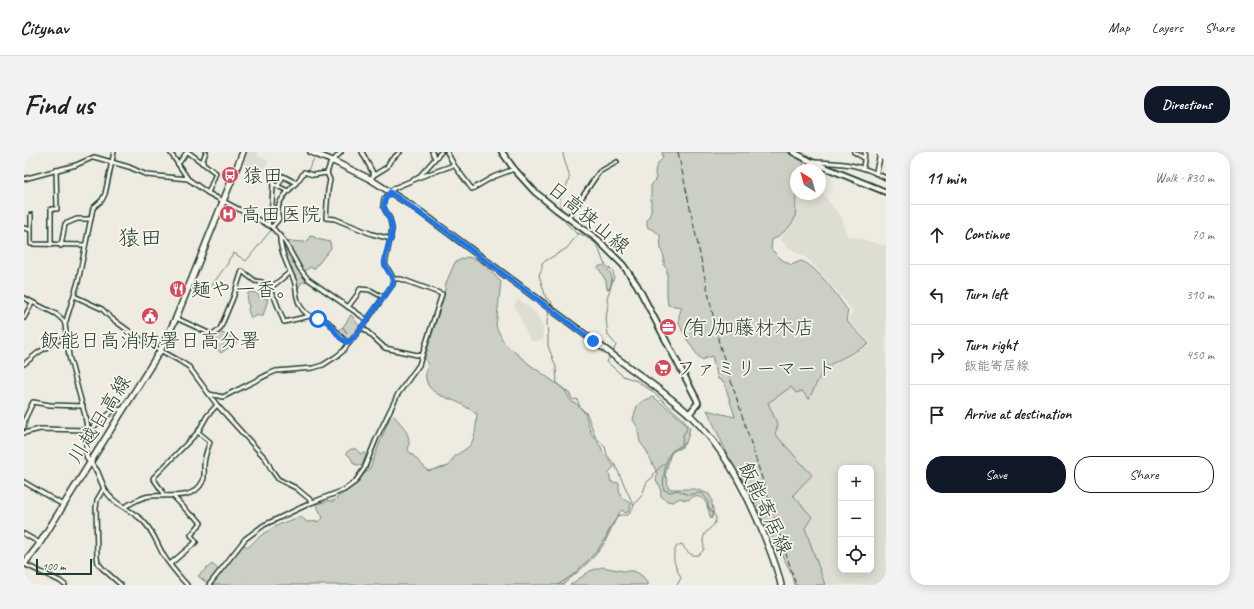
<!DOCTYPE html>
<html lang="en">
<head>
<meta charset="utf-8">
<style>
  body { margin:0; font-family:Caveat,"Klee One",sans-serif; background:#f2f2f2; color:#222 }
  .controls { position:absolute; right:12px; bottom:12px; display:grid; overflow:hidden; border-radius:8px; box-shadow:0 2px 10px #0003 }
  .controls button { width:36px; height:36px; display:grid; place-items:center; padding:0; border:0; border-bottom:1px solid #e0e0e0; background:#fff; color:#222; font:20px sans-serif }
  .compass { position:absolute; left:766px; top:12px; width:36px; height:36px; border-radius:50%; background:#fff; box-shadow:0 2px 10px #0003; rotate:323deg }
  .scale { position:absolute; left:12px; bottom:10px; width:56px; box-sizing:border-box; padding-left:4px; border:2px solid #1f3d34; border-top:0; font-size:11px; line-height:14px; white-space:nowrap; color:#1f3d34; -webkit-text-stroke:3px #fbf7ec; paint-order:stroke }
  .stop { position:absolute; width:12px; height:12px; margin:-9px; border:3px solid #1a73e8; border-radius:50%; background:#fff }
  .stop.end { background:#1a73e8; border-color:#fff; box-shadow:0 1px 4px #0008 }
  .list { margin:0; padding:0; list-style:none }
  h2 { display:flex; justify-content:space-between; align-items:center; height:52px; margin:0; padding:0 16px; font-size:17px }
  h2 small { font-size:13px; font-weight:400; color:#767676 }
  .list li { display:grid; grid-template-columns:26px 1fr auto; gap:12px; align-items:center; box-sizing:border-box; height:60px; padding:0 16px; border-top:1px solid #e0e0e0 }
  .list b { display:block; font-size:15px; white-space:nowrap }
  .list p { margin:0; font-size:13px; white-space:nowrap; color:#767676 }
  .list em { font-size:13px; font-style:normal; color:#767676 }
  .actions { display:flex; gap:8px; padding:12px 16px }
  .actions a { flex:1; padding:9px 0; border:1px solid #111827; border-radius:16px; text-align:center; font-size:14px; color:#111827 }
  .actions .main { background:#111827; color:#fff }
  .icon { flex:none; width:22px; height:22px; fill:none; stroke:currentColor; stroke-width:2; stroke-linecap:round; stroke-linejoin:round }
  .map { position:relative; flex:none; width:862px; height:433px; overflow:hidden; border-radius:16px }
  header { display:flex; align-items:center; gap:24px; box-sizing:border-box; height:56px; padding:0 20px; background:#fff; border-bottom:1px solid #e0e0e0 }
  header strong { font-size:19px }
  nav { display:flex; gap:22px; margin-inline-start:auto; font-size:14px }
  .intro { display:flex; align-items:center; justify-content:space-between; box-sizing:border-box; height:96px; padding:0 24px }
  h1 { margin:0; font-size:28px }
  .button { padding:10px 18px; border-radius:16px; background:#111827; color:#fff; font-size:14px; font-weight:700 }
  main { display:flex; gap:24px; padding:0 24px }
  aside { flex:1; background:#fff; border-radius:16px; box-shadow:0 2px 10px #0003 }
  .map>svg:first-child { display:block }
  .built { fill:#ddddd2; fill-rule:evenodd }
  .green { fill:#cbcfc4; stroke:#75867c }
  .lines { fill:none; stroke-linecap:round; stroke-linejoin:round }
  .stream { stroke:#6c7d74; stroke-width:1 }
  .minor-casing { stroke:#1f3d34; stroke-width:6 }
  .tertiary-casing { stroke:#1f3d34; stroke-width:7 }
  .secondary-casing { stroke:#1f3d34; stroke-width:8 }
  .primary-casing { stroke:#1f3d34; stroke-width:8 }
  .minor { stroke:#fbf7ec; stroke-width:3 }
  .tertiary { stroke:#fbf7ec; stroke-width:4 }
  .secondary { stroke:#fbf7ec; stroke-width:4.5 }
  .primary { stroke:#fbf7ec; stroke-width:5 }
  .rail { stroke:#1f3d34; stroke-width:1; stroke-dasharray:6 3; stroke-linecap:butt }
  .route { stroke:#1a73e8; stroke-width:5 }
  .labels { text-anchor:middle; stroke-width:3.5; stroke-linejoin:round; paint-order:stroke }
  .poi-label { font-size:20px; fill:#1f3d34; stroke:#fbf7ec; text-anchor:start }
  .street-label { font-size:20px; fill:#1f3d34; stroke:#fbf7ec }
  .quarter-label { font-size:22px; fill:#1f3d34; stroke:#fbf7ec }
</style>
</head>
<body>
<header>
<strong>Citynav</strong>
<nav><a>Map</a><a>Layers</a><a>Share</a></nav>
</header>
<div class="intro"><h1>Find us</h1><a class="button">Directions</a></div>
<main>
<div class="map">
<svg width="862" height="433" viewBox="0 0 862 433">
  <rect width="100%" height="100%" fill="#eeece1"/>
  <filter id="ink" filterUnits="userSpaceOnUse"><feTurbulence type="fractalNoise" baseFrequency=".025" numOctaves="2"/><feDisplacementMap in="SourceGraphic" scale="8" xChannelSelector="R" yChannelSelector="G"/><feConvolveMatrix kernelMatrix="1 2 1 2 8 2 1 2 1" color-interpolation-filters="sRGB"/></filter>
  <g filter="url(#ink)">
    <g class="built">
      <path d="M224 0H232L234 1 233 4 245 9 240 17 234 15 233 17 219 13Z"/>
      <path d="M796 38 818 66 822 83 862 94V433H795L765 344 753 285 752 272 742 249 765 235 847 193 824 167 829 159 814 141 785 108 765 96 756 88 772 65 773 42H796ZM817 316H847V418H817Z"/>
      <path d="M495 148 510 159 514 165 519 176V188L507 189 505 186 490 152Z"/>
    </g>
    <g class="green">
      <path d="M638 0H763L779 9 780 15 778 18H772C772 25 772 63 771 66 766 76 757 83 748 88L747 97 757 107 767 113 777 109C792 113 815 146 824 159L822 168 845 192 800 216 785 247 778 239 772 241 767 235 744 251 754 273 751 282 788 323 769 343 788 365 781 376 801 433H770L767 420 705 306 685 262 683 258 694 261 711 265 700 230 694 227 688 204 677 208C670 198 658 182 655 170 654 165 656 160 658 155L644 153 643 146V117L640 114V105L637 97 636 83 631 79 623 75V69L627 60V34L632 26C629 18 633 11 639 6Z"/>
      <path d="M286 84 291 85 293 87 306 90 307 96 290 117 286 115 281 119 275 112 262 89 281 90 284 89Z"/>
      <path d="M260 96H262L278 123 283 129 277 131 274 137 272 136V130L267 120Z"/>
      <path d="M443 105C457 106 468 121 477 130L472 174 480 191 505 212 540 237 548 250 553 252 561 261 567 281 577 295 579 301 587 310 590 315 585 320 587 330 595 331C595 342 596 347 607 351V354L604 360 601 361 598 358 595 361C590 370 586 380 581 390 573 405 552 421 539 433H188C196 418 210 407 219 393L225 395C237 380 259 369 277 365L283 370 296 369 299 366 292 352 304 349H310L315 344 330 333 346 316 365 267 369 263C379 274 388 282 384 298L404 319 425 314C431 301 432 304 443 296 452 289 452 273 453 262 446 258 439 252 431 249 421 245 404 241 402 227 400 218 407 217 401 206L420 143 422 131 431 110Z"/>
      <path d="M579 113C588 120 589 125 586 136L583 137 582 129 574 115Z"/>
      <path d="M226 140 233 141 235 145 244 147 239 164 237 165 235 163 227 166 224 158 225 153 223 151 224 141Z"/>
      <path d="M327 163 336 175 325 189 318 186 314 179 318 175 323 181 319 175Z"/>
      <path d="M195 180 216 188 197 201 185 189Z"/>
      <path d="M629 245C634 248 664 272 666 276L663 288 658 295 648 300 646 304 641 324 643 326 644 336 649 337H671L685 342 688 348C687 354 692 361 687 367 683 356 684 345 670 344 665 349 662 349 656 346L649 350 643 349 637 344 636 334 632 329 633 321 622 298 616 290 613 274 609 268C613 251 613 251 629 245Z"/>
      <path d="M327 297H333L336 302 340 301 342 302 338 314 330 312 327 306 322 301Z"/>
      <path d="M188 412 195 418 184 432 174 424Z"/>
      <path d="M578 415 600 419H610L617 423 623 429V433H546L566 419Z"/>
    </g>
    <g class="lines">
      <g class="stream">
        <path d="M283 20 292 3"/>
        <path d="M261 45 281 23"/>
        <path d="M538 60C532 44 541 41 545 27 547 21 539 10 539 0"/>
        <path d="M539 64 541 70 552 81 557 82 570 90 574 95 580 111 589 120 590 125 583 146 584 152 582 167 584 183 592 193 589 200"/>
        <path d="M250 75 258 67 255 61 259 48"/>
        <path d="M188 133 204 111 205 107 210 101 222 109 248 77"/>
        <path d="M527 154 528 150 522 146 515 123 518 116V111L543 96 554 82"/>
        <path d="M525 159 523 170 524 185V194L532 215 533 232 545 241 549 248 553 247 556 255 563 262 571 284 581 295 583 303 591 313 610 354 604 363H595L587 374 581 387 573 399 550 422 534 433"/>
        <path d="M586 204 583 210 599 224 613 229 629 240 660 268 663 277 659 283 658 293C655 295 650 297 647 300 641 307 638 330 640 338L646 340 654 338C667 346 665 341 678 341L684 349V355L692 365C692 375 683 376 680 384 678 388 680 393 680 397 673 409 663 402 658 392L653 394C646 405 652 416 657 426L653 433"/>
        <path d="M610 353 618 343 623 330 629 325 630 321 641 311"/>
      </g>
      <g class="minor-casing">
        <g id="minor">
          <path d="M146 0 164 27"/>
          <path d="M164 0 192 21 184 41"/>
          <path d="M317 0 306 12 303 21 306 28 304 38 302 66 311 67 348 82 367 87"/>
          <path d="M338 0 350 23"/>
          <path d="M408 0 411 6"/>
          <path d="M423 0 430 13"/>
          <path d="M830 0 840 6"/>
          <path d="M790 10C820 11 835 12 862 26"/>
          <path d="M178 11 182 0"/>
          <path d="M154 12 163 0"/>
          <path d="M839 16 841 0"/>
          <path d="M250 19 247 28 249 32 264 39"/>
          <path d="M396 25 430 13 448 37 469 25 490 17"/>
          <path d="M0 27 52 13 70 5 105 15 123 23 164 27 184 41 248 75 261 90 276 117 284 127 343 168"/>
          <path d="M346 27 350 23 363 15 366 9 376 0"/>
          <path d="M254 34 259 24 272 31"/>
          <path d="M7 63V92L61 93"/>
          <path d="M544 66 575 20 593 10"/>
          <path d="M244 73 248 52 249 32"/>
          <path d="M248 75 255 67C248 46 272 36 280 20L289 23 303 21"/>
          <path d="M0 76 7 78"/>
          <path d="M256 84C255 97 265 117 270 128 273 137 271 147 277 155 280 161 288 166 295 167 298 167 300 167 303 169 313 177 313 184 325 191"/>
          <path d="M27 93V57H33L32 18"/>
          <path d="M37 94 41 72 53 67H67"/>
          <path d="M245 137 265 121"/>
          <path d="M50 144 78 157 87 166 116 187 154 208 165 215 193 253 242 307 247 317 254 327 272 336 289 350"/>
          <path d="M0 146 32 162 39 168 41 172 45 204 62 267"/>
          <path d="M324 155 333 143 336 137 346 138 359 145"/>
          <path d="M0 166 8 151"/>
          <path d="M152 166 189 183 196 177 209 146 218 119 231 129 238 130 245 137 251 147 260 170 286 164"/>
          <path d="M41 172 54 130 69 56 78 48 81 42 90 0"/>
          <path d="M338 175 361 196 398 204"/>
          <path d="M0 212 15 200 42 184"/>
          <path d="M185 242 199 245 245 222 252 219 289 216 299 213 313 204 319 199 338 175 369 132 368 124 361 112 368 77 366 67 359 54 360 47 370 36 394 26 417 0"/>
          <path d="M0 275 1 267 9 250 26 253 59 254"/>
          <path d="M0 281 16 277 64 278 67 277 90 258 100 257"/>
          <path d="M0 330 39 353"/>
          <path d="M80 336C88 352 106 357 118 368 129 378 133 392 140 404 146 414 155 424 163 433"/>
          <path d="M80 336 73 348 72 356 73 405 74 411 79 417 97 433"/>
          <path d="M139 344 138 339 129 326 174 280"/>
          <path d="M100 355C108 351 117 345 126 344 143 342 169 350 179 329 181 324 180 319 180 314 180 305 183 298 186 290L174 280 183 264 193 253"/>
          <path d="M0 382 16 391"/>
          <path d="M0 412 36 429 41 433"/>
          <path d="M146 412 172 390 167 383 177 371 172 365 166 362 149 344"/>
          <path d="M185 433 221 387 240 373 289 350 320 338 331 330 340 317 353 285 374 242 395 213 418 142 377 127H369"/>
        </g>
      </g>
      <g class="tertiary-casing">
        <g id="tertiary">
          <path d="M852 21 857 0"/>
          <path d="M62 267 64 278 62 301 63 306 73 319 80 336"/>
        </g>
      </g>
      <g class="secondary-casing">
        <g id="secondary">
          <path d="M478 0 490 17 511 40 533 58 573 87 599 113 613 133 673 248 674 251 665 262"/>
          <path d="M769 0 788 10 862 40"/>
        </g>
      </g>
      <g class="primary-casing">
        <g id="primary">
          <path d="M287 0 309 9 346 27 394 58 637 239C646 246 656 254 665 262 699 295 720 335 738 378 745 396 753 414 757 433"/>
          <path d="M0 412 14 394 136 199 152 166 219 0"/>
        </g>
      </g>
      <use href="#minor" class="minor"/>
      <use href="#tertiary" class="tertiary"/>
      <use href="#secondary" class="secondary"/>
      <use href="#primary" class="primary"/>
      <path class="rail" d="M654 0 695 191 772 433"/>
    </g>
  </g>
  <g class="lines" filter="url(#ink)">
    <path class="route" d="M294 167C306 167 309 178 316 186 319 188 322 189 325 191L338 175 369 132C370 123 362 120 361 112 359 101 369 88 368 76 366 58 352 59 366 40L422 79 569 189"/>
  </g>
  <defs>
    <g id="bus-disc" transform="scale(0.9)"><circle r="9.5" fill="#d1495b" stroke="#fbf7ec"/><path d="M-5-6H5V4H4V6H2V4H-2V6H-4V4H-5ZM-3.5-4V0h7V-4ZM-3.5 1.2v1.5H-2V1.2ZM2 1.2v1.5H3.5V1.2Z" fill="#fff"/></g>
    <g id="hospital-disc" transform="scale(0.9)"><circle r="9.5" fill="#d1495b" stroke="#fbf7ec"/><path d="M-5-5h3v3.5h4V-5h3V5h-3V1.5h-4V5h-3Z" fill="#fff"/></g>
    <g id="restaurant-disc" transform="scale(0.9)"><circle r="9.5" fill="#d1495b" stroke="#fbf7ec"/><path d="M-5-6h1v4h1v-4h1v4h1v-4h1v5L-1.5 .5V6h-2V.5L-5-1ZM5-6V6H3V1.5H1.5Q1.5-4 5-6Z" fill="#fff"/></g>
    <g id="civic-disc" transform="scale(0.9)"><circle r="9.5" fill="#d1495b" stroke="#fbf7ec"/><path d="M-.6-6.5H3V-4.5H.6V-3L4-1V1h2V6H-6V1h2V-1L-.6-3ZM-1.2 2.5V6h2.4V2.5Z" fill="#fff"/></g>
    <g id="office-disc" transform="scale(0.9)"><circle r="9.5" fill="#d1495b" stroke="#fbf7ec"/><path d="M-6-3h4V-5.5h4V-3h4V5H-6ZM-1-4.5V-3h2v-1.5ZM-6 0V1H6V0Z" fill="#fff"/></g>
    <g id="supermarket-disc" transform="scale(0.9)"><circle r="9.5" fill="#d1495b" stroke="#fbf7ec"/><path d="M-6-5.5h2.5l.6 2H6L4.5 2H-2.5L-4.4-4H-6ZM-1.5 3.2a1.3 1.3 0 1 0 .1 0ZM3 3.2a1.3 1.3 0 1 0 .1 0Z" fill="#fff"/></g>
  </defs>
  <g fill-rule="evenodd">
    <use href="#bus-disc" x="206" y="23"/>
    <use href="#hospital-disc" x="204" y="62"/>
    <use href="#restaurant-disc" x="154" y="137"/>
    <use href="#civic-disc" x="126" y="164"/>
    <use href="#office-disc" x="644" y="175"/>
    <use href="#supermarket-disc" x="639" y="216"/>
  </g>
  <g class="labels">
    <g class="poi-label">
      <text x="219" y="30">猿田</text>
      <text x="217" y="69">高田医院</text>
      <text x="167" y="144">麺や 一香。</text>
      <text x="657" y="182">(有)加藤材木店</text>
      <text x="126" y="195" text-anchor="middle">飯能日高消防署日高分署</text>
      <text x="652" y="223">ファミリーマート</text>
    </g>
    <g class="street-label">
      <text transform="translate(565 65) rotate(40)" y="7">日高狭山線</text>
      <text transform="translate(75 267) rotate(-58)" y="7">川越日高線</text>
      <text transform="translate(742 356) rotate(65)" y="7">飯能寄居線</text>
    </g>
    <g class="quarter-label">
      <text x="116" y="93">猿田</text>
    </g>
  </g>
</svg>
<div class="controls">
<button>+</button>
<button>−</button>
<button><svg class="icon" aria-label="locate" viewBox="0 0 24 24"><circle cx="12" cy="12" r="6"/><path d="M12 2v4M12 18v4M2 12h4M18 12h4"/></svg></button>
</div>
<svg class="compass" viewBox="-18 -18 36 36"><path d="M0-13l5 13h-10z" fill="#e53935"/><path d="M0 13l5-13h-10z" fill="#767676"/></svg>
<div class="scale">100 m</div>
<div class="stop" style="left:294px;top:167px"></div>
<div class="stop end" style="left:569px;top:189px"></div>
</div>
<aside>
<h2>11 min<small>Walk · 830 m</small></h2>
<ul class="list">
<li><svg class="icon" aria-label="ahead" viewBox="0 0 24 24"><path d="M12 20V5M6 11l6-6 6 6"/></svg><div><b>Continue</b></div><em>70 m</em></li>
<li><svg class="icon" aria-label="left" viewBox="0 0 24 24"><path d="M17 20v-9H6M10 6l-5 5 5 5"/></svg><div><b>Turn left</b></div><em>310 m</em></li>
<li><svg class="icon" aria-label="right" viewBox="0 0 24 24"><path d="M7 20v-9h11M14 6l5 5-5 5"/></svg><div><b>Turn right</b><p>飯能寄居線</p></div><em>450 m</em></li>
<li><svg class="icon" aria-label="arrive" viewBox="0 0 24 24"><path d="M6 21V4h12l-3 4 3 4H6"/></svg><div><b>Arrive at destination</b></div></li>
</ul>
<div class="actions"><a class="main">Save</a><a>Share</a></div>
</aside>
</main>
</body>
</html>
